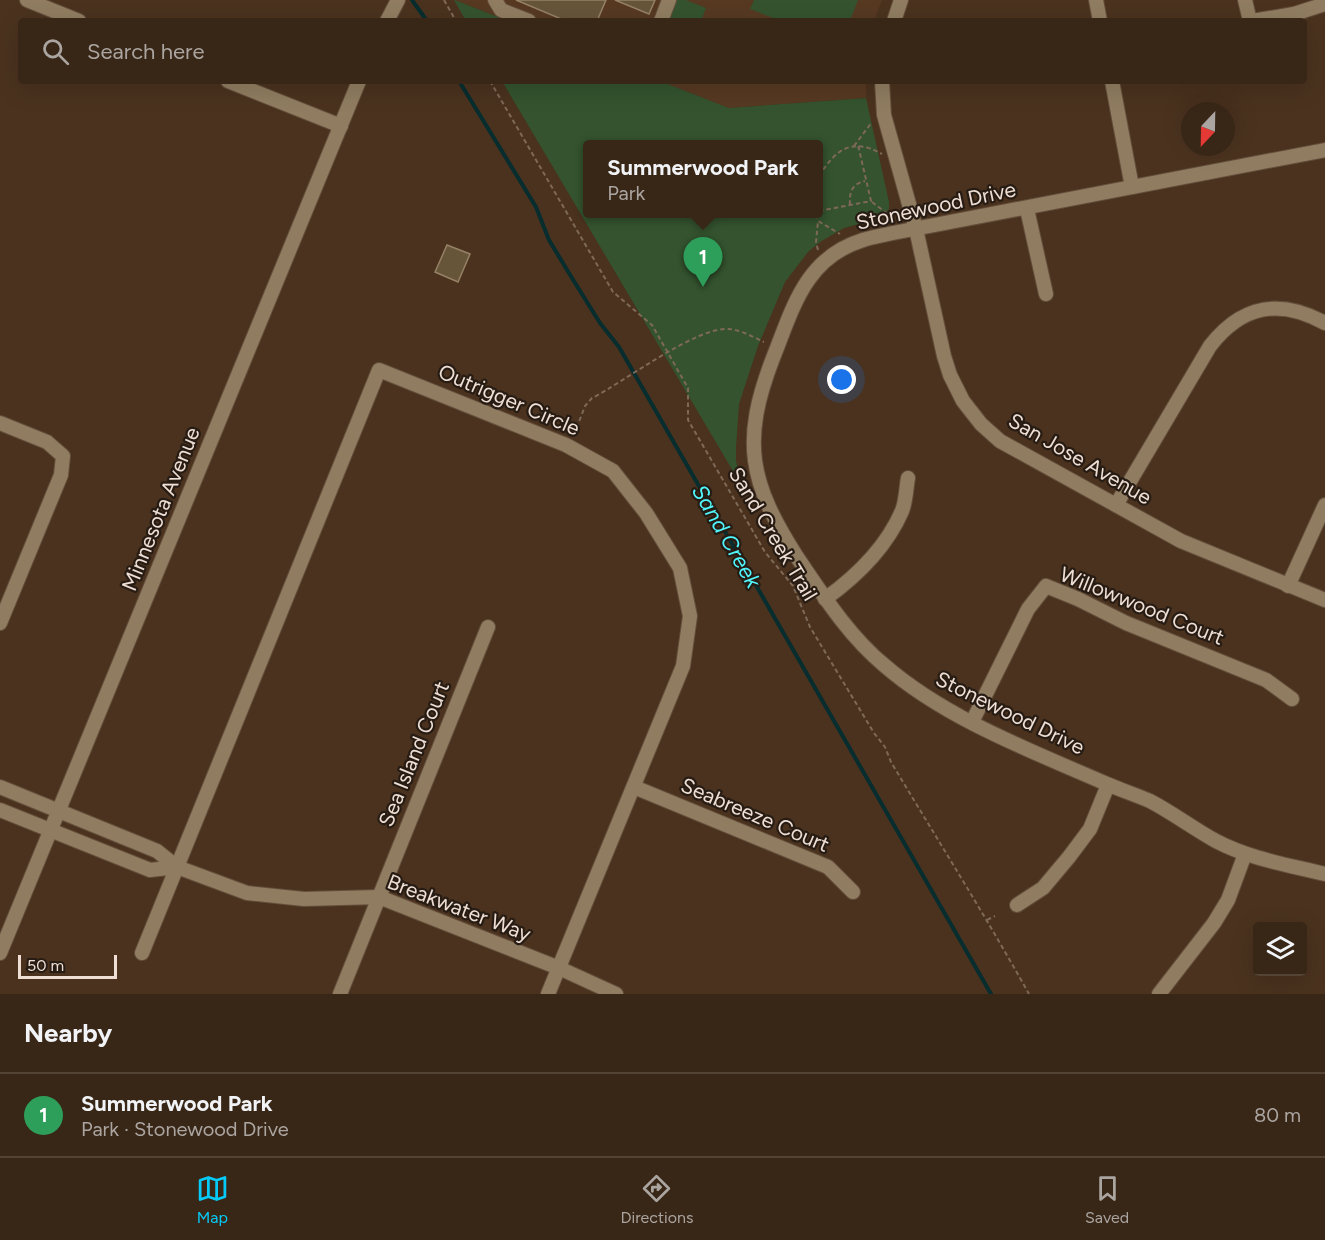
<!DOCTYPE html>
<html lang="en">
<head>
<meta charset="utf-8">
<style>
  body { margin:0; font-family:Figtree,sans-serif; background:#3f2e1f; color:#f1f3f6 }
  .controls { position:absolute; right:18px; bottom:18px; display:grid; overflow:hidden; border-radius:6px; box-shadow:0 6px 24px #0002 }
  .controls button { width:54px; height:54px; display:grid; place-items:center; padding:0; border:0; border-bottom:2px solid #524335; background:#382616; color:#f1f3f6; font:30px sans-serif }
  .compass { position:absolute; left:1181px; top:102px; width:54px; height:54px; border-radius:50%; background:#382616; box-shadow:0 6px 24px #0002; rotate:202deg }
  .scale { position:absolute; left:18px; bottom:15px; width:99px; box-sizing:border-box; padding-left:6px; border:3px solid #eeded3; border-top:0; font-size:16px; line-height:21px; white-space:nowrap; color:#eeded3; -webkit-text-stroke:4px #271c14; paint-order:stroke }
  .you { position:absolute; left:842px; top:380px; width:21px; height:21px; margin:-15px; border:4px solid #fff; border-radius:50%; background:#1a73e8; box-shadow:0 0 0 9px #1a73e833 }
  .badge { display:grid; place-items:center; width:39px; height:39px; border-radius:50%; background:#06cbf9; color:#fff; font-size:20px; font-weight:700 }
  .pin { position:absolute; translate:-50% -50px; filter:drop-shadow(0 2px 3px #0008) }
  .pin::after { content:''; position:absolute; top:32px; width:21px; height:18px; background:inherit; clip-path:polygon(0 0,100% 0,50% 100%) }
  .popup { position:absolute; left:583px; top:140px; width:240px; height:78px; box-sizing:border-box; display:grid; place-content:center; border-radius:6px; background:#382616; filter:drop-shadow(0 2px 4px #0005); font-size:20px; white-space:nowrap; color:#aba5a1 }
  .popup b { font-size:22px; color:#f1f3f6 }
  .popup::after { content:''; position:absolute; left:50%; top:100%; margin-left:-12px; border:12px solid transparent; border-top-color:#382616 }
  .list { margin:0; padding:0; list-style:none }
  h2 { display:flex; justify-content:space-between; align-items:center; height:78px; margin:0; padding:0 24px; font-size:26px }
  h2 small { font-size:20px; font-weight:400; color:#aba5a1 }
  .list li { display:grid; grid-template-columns:39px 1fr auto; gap:18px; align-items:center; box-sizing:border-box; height:84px; padding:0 24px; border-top:2px solid #524335 }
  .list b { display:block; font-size:22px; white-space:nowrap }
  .list p { margin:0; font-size:20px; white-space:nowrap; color:#aba5a1 }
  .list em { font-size:20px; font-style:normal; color:#aba5a1 }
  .icon { flex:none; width:33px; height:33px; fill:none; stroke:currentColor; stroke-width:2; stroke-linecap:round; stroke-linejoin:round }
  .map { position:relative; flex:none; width:1325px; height:994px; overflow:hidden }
  .search { position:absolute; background:#382616; box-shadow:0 6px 24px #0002; left:18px; right:18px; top:18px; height:66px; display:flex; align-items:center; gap:15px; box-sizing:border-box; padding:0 21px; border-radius:6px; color:#aba5a1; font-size:22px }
  .sheet { height:162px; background:#382616 }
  nav { display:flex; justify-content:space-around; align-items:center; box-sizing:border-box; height:84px; border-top:2px solid #524335; background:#382616; font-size:16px; color:#aba5a1 }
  nav a { display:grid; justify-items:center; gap:3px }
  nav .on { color:#06cbf9 }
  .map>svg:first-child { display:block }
  .built { fill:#573922 }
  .green { fill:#34532e; fill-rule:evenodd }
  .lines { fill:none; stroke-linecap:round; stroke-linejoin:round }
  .stream { stroke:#072d2e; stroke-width:4 }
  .building { fill:#67553a; stroke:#958165; stroke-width:1.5 }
  .minor-casing { stroke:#644e3b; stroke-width:16 }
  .path { stroke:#7e6958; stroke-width:2; stroke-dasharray:4.5 3; stroke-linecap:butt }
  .minor { stroke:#907d61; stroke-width:14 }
  .labels { text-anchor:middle; stroke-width:4.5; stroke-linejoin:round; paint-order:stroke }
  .street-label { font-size:21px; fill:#eeded3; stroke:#271c14 }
  .water-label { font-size:22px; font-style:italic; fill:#50f6fb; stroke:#271c14 }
</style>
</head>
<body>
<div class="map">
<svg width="1325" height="994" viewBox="0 0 1325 994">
  <rect width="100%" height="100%" fill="#4a321e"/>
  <g class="built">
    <path d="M455 0H882L874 21H508Z"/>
    <path d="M660 81H866V98L729 108Z"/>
  </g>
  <g class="green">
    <path d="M454 0H455L508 21H466Z"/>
    <path d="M661 0H686L706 8 701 21H670L655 15Z"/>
    <path d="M754 0H858L850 21H781L750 9Z"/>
    <path d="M502 81H660L729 108 866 98 889 202V209L880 218 844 228 820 242 808 252 785 282 758 346 739 404 736 447V461L743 488ZM588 144H819V214H588Z"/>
  </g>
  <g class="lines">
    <g class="stream">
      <path d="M412 0 427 21"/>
      <path d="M459 81 536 207 549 240 572 278 600 323 619 347 991 994"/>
    </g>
  </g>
  <g class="building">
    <path d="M516 0H606L597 21H566Z"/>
    <path d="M615 0H655L649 14Z"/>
    <path d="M447 245 470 254 458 282 435 272Z"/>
  </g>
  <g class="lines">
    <g class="minor-casing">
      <g id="minor">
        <path d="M27 0 79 21"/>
        <path d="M495 0 501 10 529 21"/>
        <path d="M1096 0 1100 21"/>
        <path d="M1245 0 1250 21"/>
        <path d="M387 21 398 0"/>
        <path d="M661 21 669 0"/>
        <path d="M894 21 901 0"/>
        <path d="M1252 21 1294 14 1325 4"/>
        <path d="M228 81 341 126"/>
        <path d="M882 81 884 115 916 229 944 356 950 375 963 401 981 424 1000 441 1181 541 1325 600"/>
        <path d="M1112 81 1132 187"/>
        <path d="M1325 150 893 233C883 235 873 237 863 240 805 258 793 308 773 358 741 441 749 482 797 557 823 595 848 635 884 665 946 719 1032 751 1107 784 1121 790 1136 795 1150 801 1173 813 1194 829 1216 841 1250 859 1289 865 1325 874"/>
        <path d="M1027 209 1046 294"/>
        <path d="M0 423 47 442 63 456 61 475 0 623"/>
        <path d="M1116 505 1210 346C1242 305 1279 298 1325 323"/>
        <path d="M1288 586 1325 505"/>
        <path d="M825 599C857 576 886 548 902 511 906 501 906 489 908 478"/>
        <path d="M972 722 1028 609 1046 586 1078 599 1126 623 1266 680 1292 699"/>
        <path d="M0 787 157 851 177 867 247 893 304 899 379 897 559 968 616 994"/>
        <path d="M634 787 828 867 853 892"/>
        <path d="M0 810 150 870 177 867"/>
        <path d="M1017 905 1043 888 1069 857 1090 829 1108 785"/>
        <path d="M0 953 359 81"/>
        <path d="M142 953 379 370 566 445 613 471 646 513 680 568 690 616 683 666 548 994"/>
        <path d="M340 994 488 627"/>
        <path d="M1159 994 1214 923 1228 900 1245 854"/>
      </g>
    </g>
    <g class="path">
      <path d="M444 0 456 21"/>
      <path d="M490 81 613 292 652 325 688 388V420L765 552 793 586 810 627 874 733 885 747 891 762C937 839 985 915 1029 994"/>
      <path d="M854 146 872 122"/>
      <path d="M819 176C836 149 852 137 882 154"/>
      <path d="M872 202 889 215"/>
      <path d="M850 205C849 192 852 184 865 181"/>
      <path d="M819 211 871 201 858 145"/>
      <path d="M816 214 818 221"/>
      <path d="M818 250 816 242 818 221 840 234"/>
      <path d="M574 435 585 406 592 398C624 382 697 326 729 329 741 330 753 337 764 342"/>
      <path d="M987 920 995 916"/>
    </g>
    <use href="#minor" class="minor"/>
  </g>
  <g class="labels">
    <g class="street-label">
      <text transform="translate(936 206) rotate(-12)" y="7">Stonewood Drive</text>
      <text transform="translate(509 400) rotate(23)" y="7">Outrigger Circle</text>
      <text transform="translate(1080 459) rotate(30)" y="7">San Jose Avenue</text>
      <text transform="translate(161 509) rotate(-68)" y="7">Minnesota Avenue</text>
      <text transform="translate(773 534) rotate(59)" y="7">Sand Creek Trail</text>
      <text transform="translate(1142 606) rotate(22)" y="7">Willowwood Court</text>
      <text transform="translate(1010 713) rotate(26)" y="7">Stonewood Drive</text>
      <text transform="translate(414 754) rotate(-68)" y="7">Sea Island Court</text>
      <text transform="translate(755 815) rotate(23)" y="7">Seabreeze Court</text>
      <text transform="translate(459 908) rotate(21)" y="7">Breakwater Way</text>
    </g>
    <g class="water-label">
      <text transform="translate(727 536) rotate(60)" y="8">Sand Creek</text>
    </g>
  </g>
</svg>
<div class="controls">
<button><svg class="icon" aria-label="layers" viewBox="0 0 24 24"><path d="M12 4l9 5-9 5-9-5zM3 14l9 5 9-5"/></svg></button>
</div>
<svg class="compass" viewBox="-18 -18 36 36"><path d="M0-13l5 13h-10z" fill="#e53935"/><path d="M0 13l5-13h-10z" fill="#aba5a1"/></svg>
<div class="scale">50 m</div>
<div class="you"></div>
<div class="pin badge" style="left:703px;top:287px;background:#2e9e5b">1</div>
<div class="popup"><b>Summerwood Park</b>Park</div>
<div class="search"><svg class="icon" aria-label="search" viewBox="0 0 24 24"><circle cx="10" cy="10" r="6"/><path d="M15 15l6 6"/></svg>Search here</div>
</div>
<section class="sheet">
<h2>Nearby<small></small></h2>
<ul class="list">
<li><span class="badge" style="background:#2e9e5b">1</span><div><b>Summerwood Park</b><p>Park · Stonewood Drive</p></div><em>80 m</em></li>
</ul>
</section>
<nav>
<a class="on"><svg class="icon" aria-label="map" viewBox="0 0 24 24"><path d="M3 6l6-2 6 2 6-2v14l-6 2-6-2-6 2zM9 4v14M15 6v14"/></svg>Map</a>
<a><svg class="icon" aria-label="directions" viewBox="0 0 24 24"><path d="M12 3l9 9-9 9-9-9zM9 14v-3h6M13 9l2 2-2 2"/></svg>Directions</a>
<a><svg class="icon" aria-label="saved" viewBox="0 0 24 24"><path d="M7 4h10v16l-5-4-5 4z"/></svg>Saved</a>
</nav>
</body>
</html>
